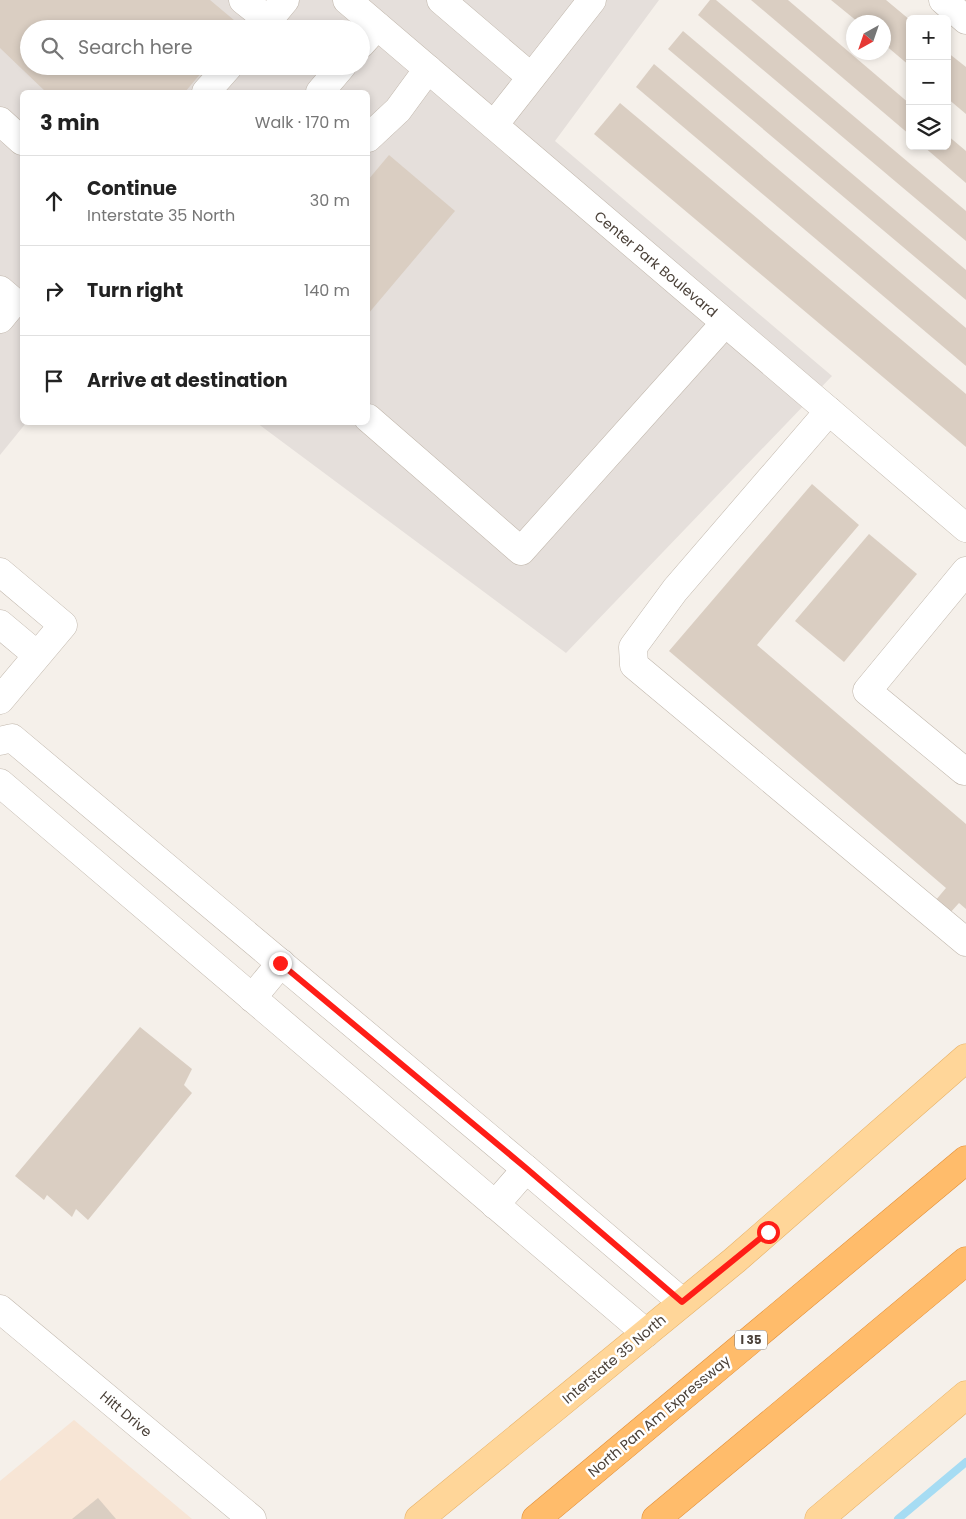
<!DOCTYPE html>
<html lang="en">
<head>
<meta charset="utf-8">
<style>
  body { margin:0; font-family:Poppins,sans-serif; background:#f2f2f2; color:#222 }
  .controls { position:absolute; right:15px; top:15px; display:grid; overflow:hidden; border-radius:8px; box-shadow:0 2px 8px #0003 }
  .controls button { width:45px; height:45px; display:grid; place-items:center; padding:0; border:0; border-bottom:1px solid #e0e0e0; background:#fff; color:#222; font:25px sans-serif }
  .compass { position:absolute; left:846px; top:15px; width:45px; height:45px; border-radius:50%; background:#fff; box-shadow:0 2px 8px #0003; rotate:220deg }
  .stop { position:absolute; width:15px; height:15px; margin:-11px; border:4px solid #ff1e17; border-radius:50%; background:#fff }
  .stop.end { background:#ff1e17; border-color:#fff; box-shadow:0 1px 5px #0008 }
  .list { margin:0; padding:0; list-style:none }
  h2 { display:flex; justify-content:space-between; align-items:center; height:65px; margin:0; padding:0 20px; font-size:21px }
  h2 small { font-size:16px; font-weight:400; color:#767676 }
  .list li { display:grid; grid-template-columns:32px 1fr auto; gap:15px; align-items:center; box-sizing:border-box; height:90px; padding:0 20px; border-top:1px solid #e0e0e0 }
  .list b { display:block; font-size:19px; white-space:nowrap }
  .list p { margin:0; font-size:16px; white-space:nowrap; color:#767676 }
  .list em { font-size:16px; font-style:normal; color:#767676 }
  .icon { flex:none; width:28px; height:28px; fill:none; stroke:currentColor; stroke-width:2; stroke-linecap:round; stroke-linejoin:round }
  .map { position:relative; flex:none; width:966px; height:1519px; overflow:hidden }
  .search { position:absolute; background:#fff; box-shadow:0 2px 8px #0003; left:20px; top:20px; width:350px; height:55px; display:flex; align-items:center; gap:12px; box-sizing:border-box; padding:0 18px; border-radius:28px; color:#767676; font-size:19px }
  .panel { position:absolute; background:#fff; box-shadow:0 2px 8px #0003; left:20px; top:90px; width:350px; height:335px; border-radius:8px }
  .map>svg:first-child { display:block }
  .commercial { fill:#f7e5d5 }
  .industrial { fill:#e5dfdb; fill-rule:evenodd }
  .lines { fill:none; stroke-linecap:round; stroke-linejoin:round }
  .stream { stroke:#a6dcf3; stroke-width:8 }
  .building { fill:#dacec2 }
  .minor-casing { stroke:#c1b7ac; stroke-width:29 }
  .major-casing { stroke:#e7b166; stroke-width:29 }
  .highway-casing { stroke:#e28e37; stroke-width:29 }
  .minor { stroke:#fff; stroke-width:28 }
  .major { stroke:#ffd699; stroke-width:28 }
  .highway { stroke:#ffbc6b; stroke-width:28 }
  .route { stroke:#ff1e17; stroke-width:6 }
  .labels { text-anchor:middle; stroke-width:5; stroke-linejoin:round; paint-order:stroke }
  .shield { fill:#fff; stroke:#807974; stroke-width:1 }
  .shield-label { font-size:12px; font-weight:bold; fill:#4a4038 }
  .street-label { font-size:14px; fill:#4a4038; stroke:#fff }
</style>
</head>
<body>
<div class="map">
<svg width="966" height="1519" viewBox="0 0 966 1519">
  <rect width="100%" height="100%" fill="#f5f0ea"/>
  <path class="commercial" d="M74 1420 192 1519H0V1481Z"/>
  <path class="industrial" d="M0 0H659L555 141 832 376 566 653 257 423 368 422V92H22V422L26 423 0 455ZM29 29H361V66H29Z"/>
  <g class="lines">
    <path class="stream" d="M898 1519 966 1462"/>
  </g>
  <g class="building">
    <path d="M0 0H210L241 26 239 29H29V66H207L185 92H46L0 48Z"/>
    <path d="M710 0H716L966 211V241L698 15Z"/>
    <path d="M751 0H788L910 104V135Z"/>
    <path d="M831 0H886L910 20V66L884 44V22H858Z"/>
    <path d="M683 31 966 270V300L668 49Z"/>
    <path d="M947 52 966 67V114L947 98Z"/>
    <path d="M654 64 966 328V366L636 87Z"/>
    <path d="M620 103 966 394V447L594 134Z"/>
    <path d="M947 135 966 151V183L923 146H947Z"/>
    <path d="M389 155 455 211 368 314V180Z"/>
    <path d="M812 484 859 525 757 645 966 824V909L959 903 949 914 935 901 946 888 669 651Z"/>
    <path d="M869 534 917 574 844 662 795 621Z"/>
    <path d="M140 1027 192 1069 184 1085 192 1093 88 1220 76 1209 72 1217 47 1195 44 1200 15 1176Z"/>
    <path d="M98 1498 116 1519H72Z"/>
  </g>
  <g class="lines">
    <g class="minor-casing">
      <g id="minor">
        <path d="M243 0 268 20"/>
        <path d="M347 0 966 528"/>
        <path d="M441 0 531 77"/>
        <path d="M943 0 966 20"/>
        <path d="M261 29 285 0"/>
        <path d="M361 44 377 26"/>
        <path d="M206 92 229 66"/>
        <path d="M320 92 342 66"/>
        <path d="M0 121 22 141"/>
        <path d="M494 125 592 0"/>
        <path d="M368 138 398 110 428 69"/>
        <path d="M0 290 14 302 0 319"/>
        <path d="M829 411 675 590 633 647 634 665 966 942"/>
        <path d="M368 418 521 551 725 323"/>
        <path d="M0 572 63 625 0 700"/>
        <path d="M0 624 37 655"/>
        <path d="M0 741 12 738 526 1169 682 1302"/>
        <path d="M964 771 867 691 966 571"/>
        <path d="M0 783 646 1333"/>
        <path d="M252 998 281 963"/>
        <path d="M495 1205 526 1169"/>
        <path d="M0 1309 252 1519"/>
      </g>
    </g>
    <g class="major-casing">
      <g id="major">
        <path d="M419 1519 735 1260 966 1058"/>
        <path d="M819 1519 966 1395"/>
      </g>
    </g>
    <g class="highway-casing">
      <g id="highway">
        <path d="M536 1519 966 1160"/>
        <path d="M656 1519 966 1261"/>
      </g>
    </g>
    <use href="#minor" class="minor"/>
    <use href="#major" class="major"/>
    <use href="#highway" class="highway"/>
  </g>
  <g class="lines">
    <path class="route" d="M280 963 526 1168 682 1302 768 1232"/>
  </g>
  <g class="labels">
    <rect class="shield" x="735" y="1330.5" width="32" height="19" rx="4"/>
    <g class="shield-label">
      <text x="751" y="1344">I 35</text>
    </g>
    <g class="street-label">
      <text transform="translate(656 264) rotate(40)" y="5">Center Park Boulevard</text>
      <text transform="translate(614 1359) rotate(-40)" y="5">Interstate 35 North</text>
      <text transform="translate(126 1414) rotate(40)" y="5">Hitt Drive</text>
      <text transform="translate(659 1416) rotate(-40)" y="5">North Pan Am Expressway</text>
    </g>
  </g>
</svg>
<div class="controls">
<button>+</button>
<button>−</button>
<button><svg class="icon" aria-label="layers" viewBox="0 0 24 24"><path d="M12 4l9 5-9 5-9-5zM3 14l9 5 9-5"/></svg></button>
</div>
<svg class="compass" viewBox="-18 -18 36 36"><path d="M0-13l5 13h-10z" fill="#e53935"/><path d="M0 13l5-13h-10z" fill="#767676"/></svg>
<div class="stop" style="left:768px;top:1232px"></div>
<div class="stop end" style="left:280px;top:963px"></div>
<div class="search"><svg class="icon" aria-label="search" viewBox="0 0 24 24"><circle cx="10" cy="10" r="6"/><path d="M15 15l6 6"/></svg>Search here</div>
<section class="panel">
<h2>3 min<small>Walk · 170 m</small></h2>
<ul class="list">
<li><svg class="icon" aria-label="ahead" viewBox="0 0 24 24"><path d="M12 20V5M6 11l6-6 6 6"/></svg><div><b>Continue</b><p>Interstate 35 North</p></div><em>30 m</em></li>
<li><svg class="icon" aria-label="right" viewBox="0 0 24 24"><path d="M7 20v-9h11M14 6l5 5-5 5"/></svg><div><b>Turn right</b></div><em>140 m</em></li>
<li><svg class="icon" aria-label="arrive" viewBox="0 0 24 24"><path d="M6 21V4h12l-3 4 3 4H6"/></svg><div><b>Arrive at destination</b></div></li>
</ul>
</section>
</div>
</body>
</html>
